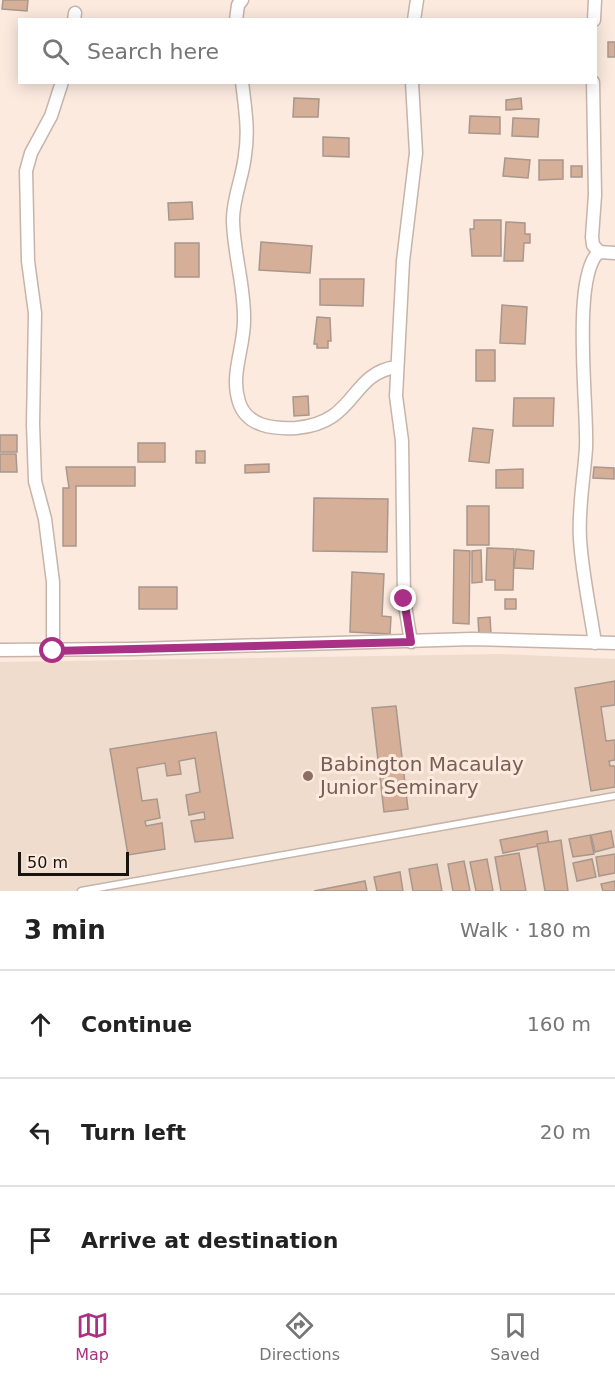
<!DOCTYPE html>
<html lang="en">
<head>
<meta charset="utf-8">
<style>
  body { margin:0; font-family:"DejaVu Sans",sans-serif; background:#f2f2f2; color:#222 }
  .scale { position:absolute; left:18px; bottom:15px; width:111px; box-sizing:border-box; padding-left:6px; border:3px solid #191310; border-top:0; font-size:16px; line-height:21px; white-space:nowrap; color:#191310; -webkit-text-stroke:4px #fceadf; paint-order:stroke }
  .stop { position:absolute; width:18px; height:18px; margin:-14px; border:4px solid #a93084; border-radius:50%; background:#fff }
  .stop.end { background:#a93084; border-color:#fff; box-shadow:0 2px 6px #0008 }
  .list { margin:0; padding:0; list-style:none }
  h2 { display:flex; justify-content:space-between; align-items:center; height:78px; margin:0; padding:0 24px; font-size:26px }
  h2 small { font-size:20px; font-weight:400; color:#767676 }
  .list li { display:grid; grid-template-columns:39px 1fr auto; gap:18px; align-items:center; box-sizing:border-box; height:108px; padding:0 24px; border-top:2px solid #e0e0e0 }
  .list b { display:block; font-size:22px; white-space:nowrap }
  .list em { font-size:20px; font-style:normal; color:#767676 }
  .icon { flex:none; width:33px; height:33px; fill:none; stroke:currentColor; stroke-width:2; stroke-linecap:round; stroke-linejoin:round }
  .map { position:relative; flex:none; width:615px; height:891px; overflow:hidden }
  .search { position:absolute; background:#fff; box-shadow:0 3px 15px #0003; left:18px; right:18px; top:18px; height:66px; display:flex; align-items:center; gap:15px; box-sizing:border-box; padding:0 21px; border-radius:0px; color:#767676; font-size:22px }
  .sheet { height:402px; background:#fff }
  nav { display:flex; justify-content:space-around; align-items:center; box-sizing:border-box; height:84px; border-top:2px solid #e0e0e0; background:#fff; font-size:16px; color:#767676 }
  nav a { display:grid; justify-items:center; gap:3px }
  nav .on { color:#a93084 }
  .map>svg:first-child { display:block }
  .education { fill:#f0dccd }
  .building { fill:#d5af98; stroke:#a8978d; stroke-width:1.5 }
  .lines { fill:none; stroke-linecap:round; stroke-linejoin:round }
  .lane-casing { stroke:#c6b4aa; stroke-width:9 }
  .street-casing { stroke:#c6b4aa; stroke-width:15 }
  .lane { stroke:#fff; stroke-width:6 }
  .street { stroke:#fff; stroke-width:12 }
  .route { stroke:#a93084; stroke-width:8 }
  .education-dot { fill:#8d6e63; stroke:#fceadf; stroke-width:2 }
  .labels { text-anchor:middle; stroke-width:6; stroke-linejoin:round; paint-order:stroke }
  .education-label { font-size:20px; fill:#785e54; stroke:#fceadf; text-anchor:start }
</style>
</head>
<body>
<div class="map">
<svg width="615" height="891" viewBox="0 0 615 891">
  <rect width="100%" height="100%" fill="#fceadf"/>
  <path class="education" d="M500 654 615 659V891H0V662Z"/>
  <g class="building">
    <path d="M3 0H28L27 11 2 9Z"/>
    <rect x="608" y="42" width="7" height="15"/>
    <path d="M294 98 319 99 318 117H293Z"/>
    <path d="M521 98 522 109 506 110V100Z"/>
    <path d="M470 116 500 117V134L469 133Z"/>
    <path d="M513 118 539 119 538 137 512 136Z"/>
    <path d="M323 137 349 138V157L323 156Z"/>
    <path d="M505 158 530 160 528 178 503 176Z"/>
    <path d="M539 160H563V179L539 180Z"/>
    <rect x="571" y="166" width="11" height="11"/>
    <path d="M192 202 193 219 169 220 168 203Z"/>
    <path d="M474 220H501V256H472L470 229H474Z"/>
    <path d="M506 222 525 223V234H530V243H524L523 261H504Z"/>
    <path d="M261 242 312 246 310 273 259 270Z"/>
    <rect x="175" y="243" width="24" height="34"/>
    <path d="M320 279H364L363 306 320 305Z"/>
    <path d="M502 305 527 307 525 344 500 343Z"/>
    <path d="M317 317 330 318 331 341H328V348H317V344H314Z"/>
    <rect x="476" y="350" width="19" height="31"/>
    <path d="M308 396 309 415 294 416 293 397Z"/>
    <path d="M514 398H554L553 426H513Z"/>
    <path d="M473 428 493 430 489 463 469 461Z"/>
    <rect x="0" y="435" width="17" height="17"/>
    <rect x="138" y="443" width="27" height="19"/>
    <rect x="196" y="451" width="9" height="12"/>
    <path d="M0 454H16L17 472H0Z"/>
    <path d="M269 464V472L245 473V465Z"/>
    <path d="M66 467H135V486H76V546H63V488H69Z"/>
    <path d="M594 467 614 468V479L593 478Z"/>
    <path d="M523 469V488H496V470Z"/>
    <path d="M314 498 388 499 387 552 313 551Z"/>
    <rect x="467" y="506" width="22" height="39"/>
    <path d="M487 548 514 549 513 590H495V580H486Z"/>
    <path d="M516 549 534 551 533 569 514 568Z"/>
    <path d="M454 550 470 551 469 624 453 623Z"/>
    <path d="M481 550 482 582 472 583V551Z"/>
    <path d="M352 572 384 574 382 616 391 617 390 634 350 632Z"/>
    <rect x="139" y="587" width="38" height="22"/>
    <rect x="505" y="599" width="11" height="10"/>
    <path d="M490 617 491 634 479 635 478 618Z"/>
    <path d="M615 681V705L601 707 606 741 615 740V760L609 761 610 766H615V787L591 791 575 688Z"/>
    <path d="M396 706 408 809 384 812 372 708Z"/>
    <path d="M216 732 233 838 195 842 191 821 205 819 204 812 189 815 186 795 200 792 195 758 179 761 181 774 167 776 165 763 137 768 142 801 157 799 160 818 145 821 146 826 162 823 165 849 128 855 110 749Z"/>
    <path d="M547 831 549 844 503 853 500 840Z"/>
    <path d="M611 831 614 847 595 852 591 835Z"/>
    <path d="M590 835 594 854 573 857 569 839Z"/>
    <path d="M561 840 568 891H545L537 844Z"/>
    <path d="M519 853 526 891H501L495 857Z"/>
    <path d="M615 854V873L599 876 596 857Z"/>
    <path d="M487 859 493 891H476L470 862Z"/>
    <path d="M592 859 596 877 577 881 573 863Z"/>
    <path d="M464 861 470 891H453L448 864Z"/>
    <path d="M437 864 442 891H413L409 869Z"/>
    <path d="M400 872 403 891H377L374 877Z"/>
    <path d="M365 881 367 891H314Z"/>
    <path d="M615 881V891H603L601 884Z"/>
  </g>
  <g class="lines">
    <g class="lane-casing">
      <path id="lane" d="M81 891 615 796"/>
    </g>
    <g class="street-casing">
      <g id="street">
        <path d="M74 20 75 13"/>
        <path d="M236 20 238 5 242 0"/>
        <path d="M414 20 417 0"/>
        <path d="M594 20 595 0"/>
        <path d="M242 82C245 107 249 131 245 155 243 177 232 200 233 222 234 255 245 288 244 321 244 348 230 375 239 402 247 427 274 429 296 428 357 423 349 374 396 367"/>
        <path d="M593 82 595 195 592 237 593 245 599 252 615 253"/>
        <path d="M411 642 404 599 402 441 396 396 403 261 416 153 412 82"/>
        <path d="M595 643C590 609 582 573 580 539 578 508 584 479 586 448 588 408 571 276 599 252"/>
        <path d="M0 650 133 649 472 639 615 643"/>
        <path d="M53 651V582L45 519 35 481 33 424 35 313 28 261 26 171 31 153 51 116 62 82"/>
      </g>
    </g>
    <use href="#lane" class="lane"/>
    <use href="#street" class="street"/>
  </g>
  <g class="lines">
    <path class="route" d="M53 651 411 642 404 599"/>
  </g>
  <circle class="education-dot" cx="308" cy="776" r="6"/>
  <g class="labels">
    <g class="education-label">
      <text x="320" y="771">Babington Macaulay<tspan x="320" dy="23">Junior Seminary</tspan></text>
    </g>
  </g>
</svg>
<div class="scale">50 m</div>
<div class="stop" style="left:53px;top:651px"></div>
<div class="stop end" style="left:404px;top:599px"></div>
<div class="search"><svg class="icon" aria-label="search" viewBox="0 0 24 24"><circle cx="10" cy="10" r="6"/><path d="M15 15l6 6"/></svg>Search here</div>
</div>
<section class="sheet">
<h2>3 min<small>Walk · 180 m</small></h2>
<ul class="list">
<li><svg class="icon" aria-label="ahead" viewBox="0 0 24 24"><path d="M12 20V5M6 11l6-6 6 6"/></svg><div><b>Continue</b></div><em>160 m</em></li>
<li><svg class="icon" aria-label="left" viewBox="0 0 24 24"><path d="M17 20v-9H6M10 6l-5 5 5 5"/></svg><div><b>Turn left</b></div><em>20 m</em></li>
<li><svg class="icon" aria-label="arrive" viewBox="0 0 24 24"><path d="M6 21V4h12l-3 4 3 4H6"/></svg><div><b>Arrive at destination</b></div></li>
</ul>
</section>
<nav>
<a class="on"><svg class="icon" aria-label="map" viewBox="0 0 24 24"><path d="M3 6l6-2 6 2 6-2v14l-6 2-6-2-6 2zM9 4v14M15 6v14"/></svg>Map</a>
<a><svg class="icon" aria-label="directions" viewBox="0 0 24 24"><path d="M12 3l9 9-9 9-9-9zM9 14v-3h6M13 9l2 2-2 2"/></svg>Directions</a>
<a><svg class="icon" aria-label="saved" viewBox="0 0 24 24"><path d="M7 4h10v16l-5-4-5 4z"/></svg>Saved</a>
</nav>
</body>
</html>
